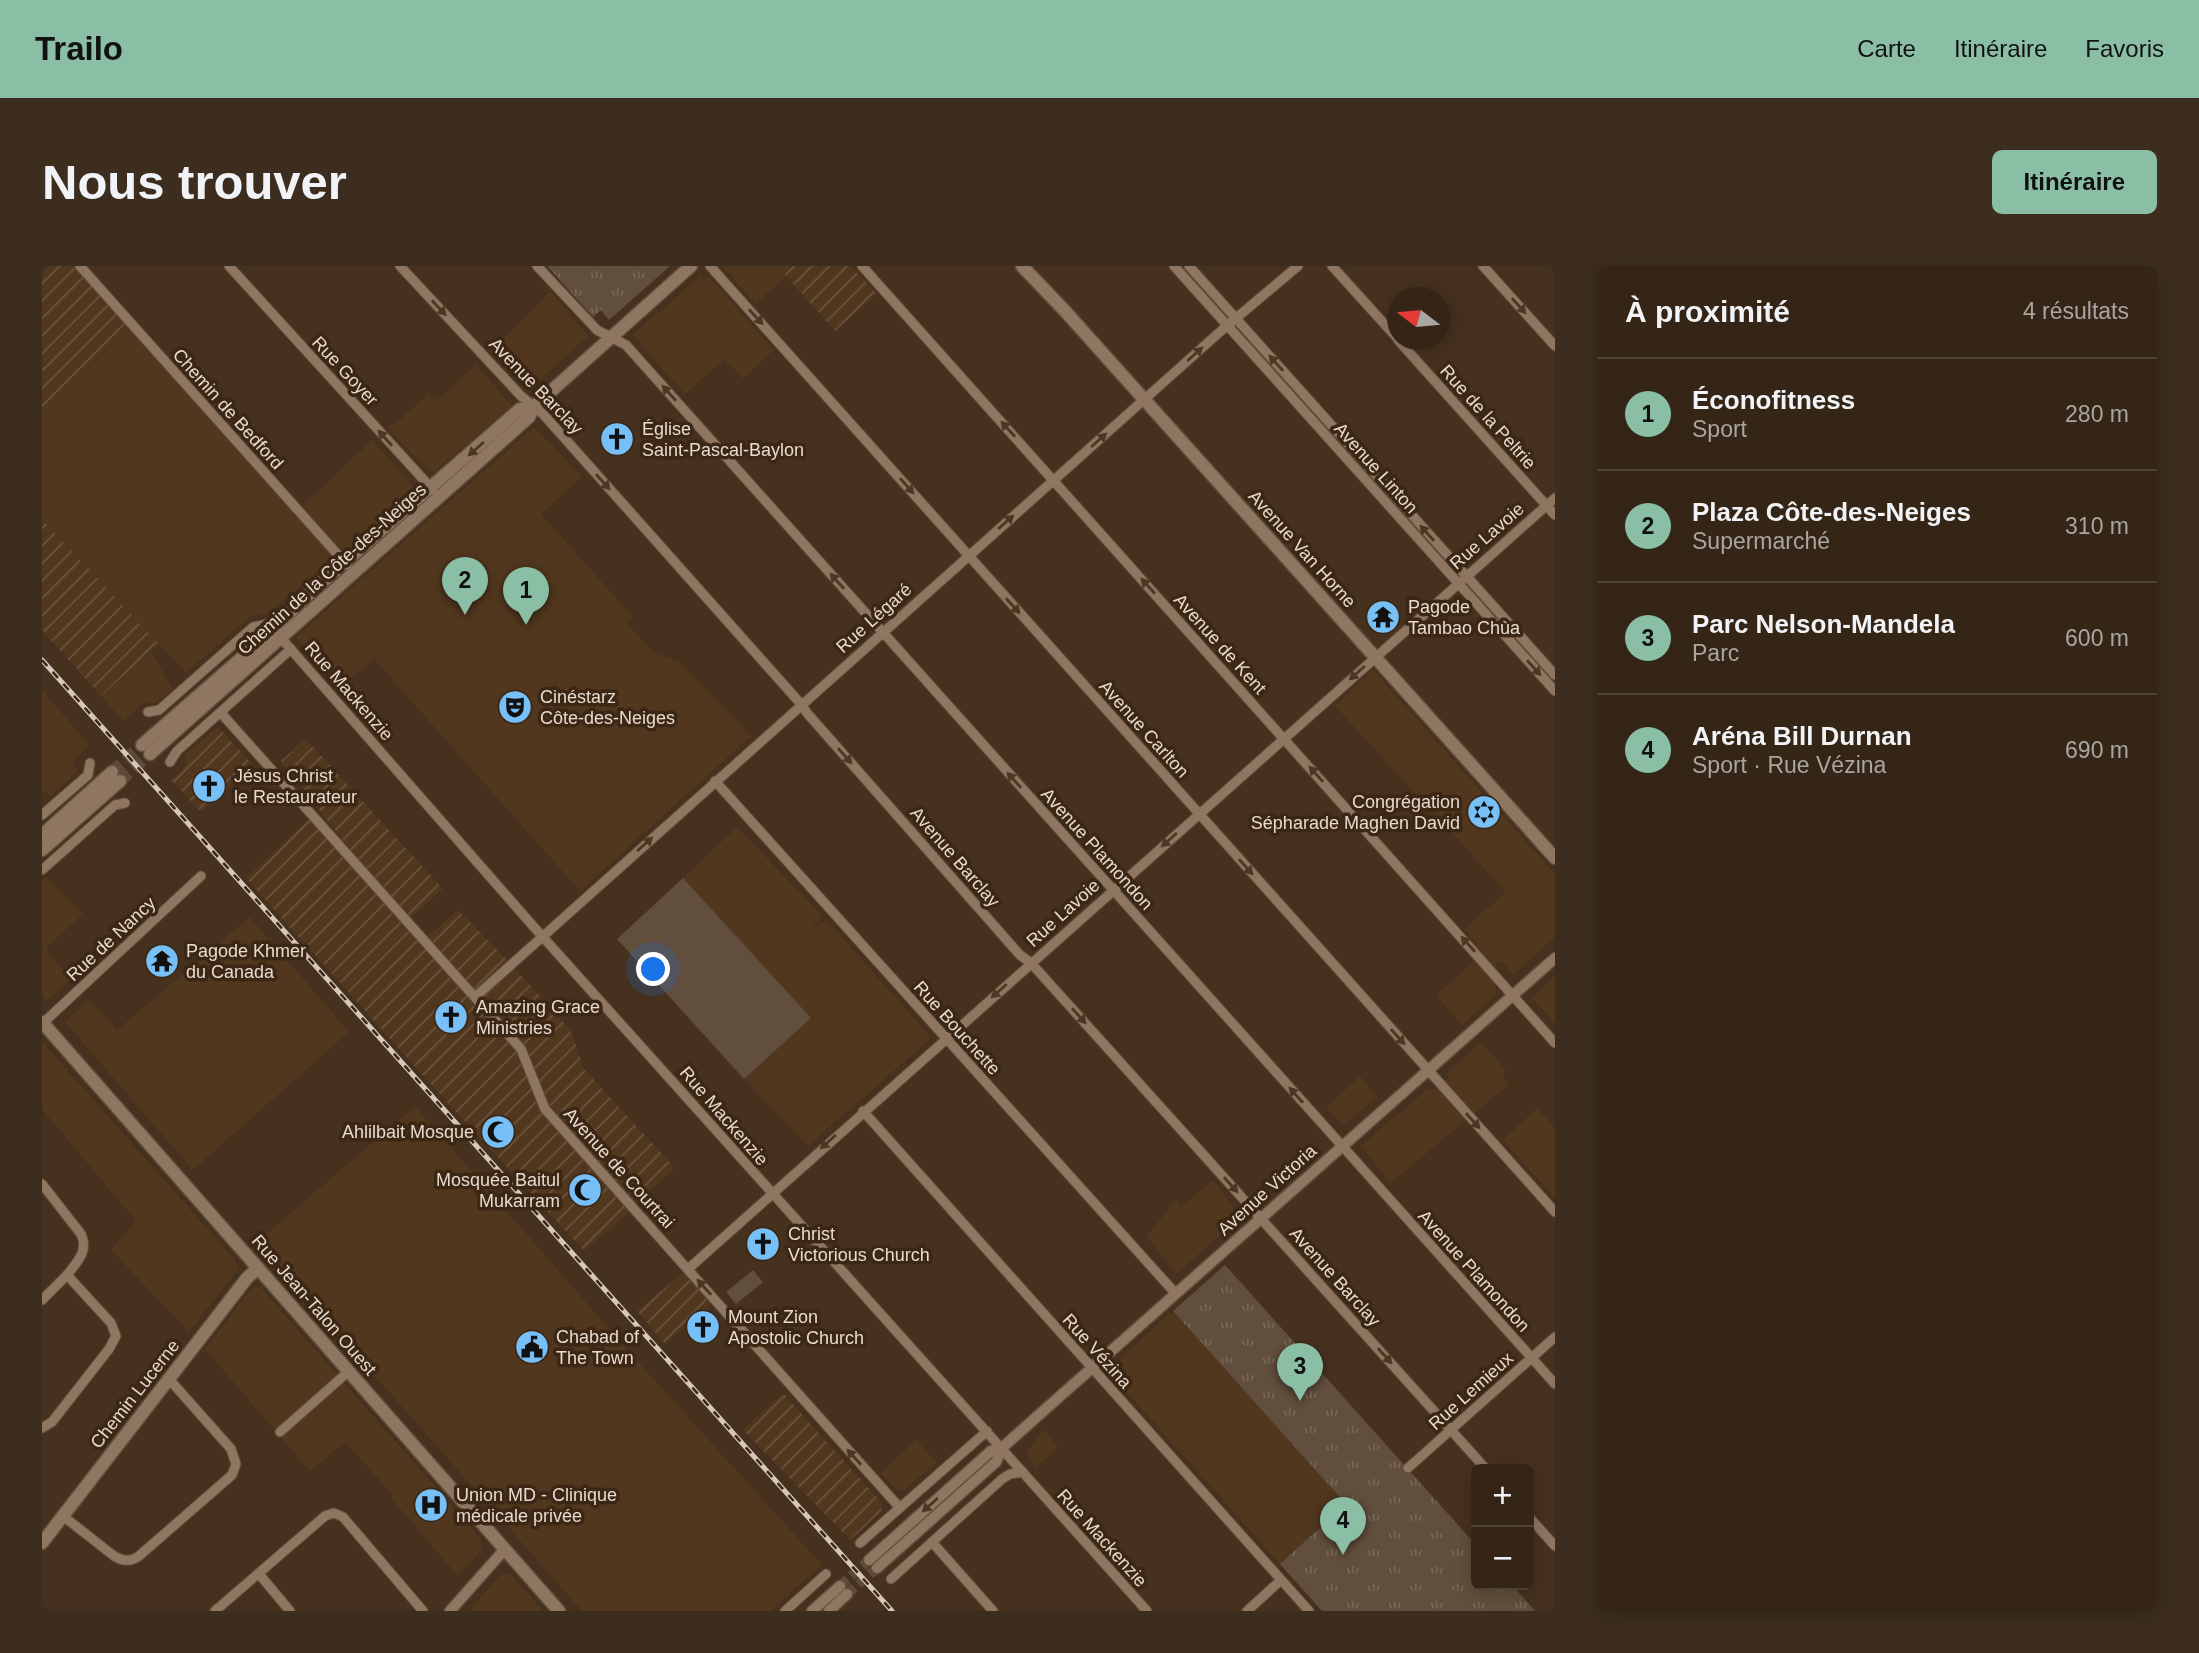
<!DOCTYPE html>
<html lang="fr">
<head>
<meta charset="utf-8">
<style>
  body { margin:0; font-family:Helvetica,sans-serif; background:#3c2d1f; color:#f1f3f6 }
  .controls { position:absolute; right:21px; bottom:21px; display:grid; overflow:hidden; border-radius:10px; box-shadow:0 4px 18px #0003 }
  .controls button { width:63px; height:63px; display:grid; place-items:center; padding:0; border:0; border-bottom:2px solid #4e4235; background:#342516; color:#f1f3f6; font:35px sans-serif }
  .compass { position:absolute; left:1345px; top:21px; width:63px; height:63px; border-radius:50%; background:#342516; box-shadow:0 4px 18px #0003; rotate:286deg }
  .you { position:absolute; left:612px; top:704px; width:24px; height:24px; margin:-18px; border:5px solid #fff; border-radius:50%; background:#1a73e8; box-shadow:0 0 0 10px #1a73e833 }
  .badge { display:grid; place-items:center; width:46px; height:46px; border-radius:50%; background:#8abfa5; color:#111; font-size:23px; font-weight:700 }
  .pin { position:absolute; translate:-50% -58px; filter:drop-shadow(0 2px 4px #0008) }
  .pin::after { content:''; position:absolute; top:37px; width:24px; height:21px; background:inherit; clip-path:polygon(0 0,100% 0,50% 100%) }
  .list { margin:0; padding:0; list-style:none }
  h2 { display:flex; justify-content:space-between; align-items:center; height:91px; margin:0; padding:0 28px; font-size:30px }
  h2 small { font-size:23px; font-weight:400; color:#a9a5a1 }
  .list li { display:grid; grid-template-columns:46px 1fr auto; gap:21px; align-items:center; box-sizing:border-box; height:112px; padding:0 28px; border-top:2px solid #4e4235 }
  .list b { display:block; font-size:26px; white-space:nowrap }
  .list p { margin:0; font-size:23px; white-space:nowrap; color:#a9a5a1 }
  .list em { font-size:23px; font-style:normal; color:#a9a5a1 }
  .map { position:relative; flex:none; width:1513px; height:1345px; overflow:hidden; border-radius:10px }
  header { display:flex; align-items:center; gap:42px; box-sizing:border-box; height:98px; padding:0 35px; background:#8abfa5; color:#111 }
  header strong { font-size:33px }
  nav { display:flex; gap:38px; margin-inline-start:auto; font-size:24px }
  .intro { display:flex; align-items:center; justify-content:space-between; box-sizing:border-box; height:168px; padding:0 42px }
  h1 { margin:0; font-size:49px }
  .button { padding:18px 32px; border-radius:10px; background:#8abfa5; color:#111; font-size:24px; font-weight:700 }
  main { display:flex; gap:42px; padding:0 42px }
  aside { flex:1; background:#342516; border-radius:10px; box-shadow:0 4px 18px #0003 }
  .map>svg:first-child { display:block }
  .built { fill:#51371e }
  .industrial { fill:url(#industrial-furrows) }
  .grass { fill:#624e3c }
  .park { fill:url(#park-tufts) }
  .lines { fill:none; stroke-linecap:round; stroke-linejoin:round }
  .tertiary-tunnel { stroke:#5e4a38; stroke-width:10; stroke-dasharray:10 5; stroke-linecap:butt }
  .secondary-tunnel { stroke:#5e4a38; stroke-width:12; stroke-dasharray:12 6; stroke-linecap:butt }
  .minor-casing { stroke:#604f3e; stroke-width:11 }
  .tertiary-casing { stroke:#604f3e; stroke-width:13 }
  .secondary-casing { stroke:#604f3e; stroke-width:15 }
  .minor { stroke:#8e7661; stroke-width:9 }
  .tertiary { stroke:#8e7661; stroke-width:10 }
  .secondary { stroke:#8e7661; stroke-width:12 }
  .rail-casing { stroke:#d5c7ba; stroke-width:5 }
  .rail { stroke:#3b2714; stroke-width:2.5; stroke-dasharray:8; stroke-linecap:butt }
  .oneway { fill:#4c3723 }
  .labels { text-anchor:middle; stroke-width:7; stroke-linejoin:round; paint-order:stroke }
  .street-label { font-size:18px; fill:#e7dace; stroke:#3b2714 }
  .poi-label { font-size:18px; fill:#e7dace; stroke:#3b2714; text-anchor:start }
</style>
</head>
<body>
<header>
<strong>Trailo</strong>
<nav><a>Carte</a><a>Itinéraire</a><a>Favoris</a></nav>
</header>
<div class="intro"><h1>Nous trouver</h1><a class="button">Itinéraire</a></div>
<main>
<div class="map">
<svg width="1513" height="1345" viewBox="0 0 1513 1345">
  <defs>
    <pattern id="industrial-furrows" width="10" height="10" patternUnits="userSpaceOnUse" patternTransform="scale(1.75)"><rect width="10" height="10" fill="#51371e"/><path d="M-1 1l2-2M0 10L10 0M9 11l2-2" fill="none" stroke="#6a533e"/></pattern>
    <pattern id="park-tufts" width="24" height="20" patternUnits="userSpaceOnUse" patternTransform="scale(1.75)"><rect width="24" height="20" fill="#624e3c"/><path d="M3 7l-1-3M5 7V3M7 7l1-3M15 17l-1-3M17 17v-4M19 17l1-3" fill="none" stroke="#786757"/></pattern>
  </defs>
  <rect width="100%" height="100%" fill="#46311e"/>
  <g class="built">
    <path d="M681 0H735L744 11 713 38Z"/>
    <path d="M659 9 663 13 666 10 732 84 701 113 682 93 643 128 591 69Z"/>
    <path d="M508 25 546 70 489 122 449 85Z"/>
    <path d="M91 60 256 244 330 174 374 224 308 283 285 294 284 298 228 346 208 351 144 407 0 253V143Z"/>
    <path d="M434 98 470 140 392 206 385 203 344 161 353 158 387 127 395 135Z"/>
    <path d="M492 161 540 211 499 248 591 351 584 356 612 387 637 396 709 470 538 625 332 393 297 422 254 371Z"/>
    <path d="M109 386 131 423 112 439 103 435 81 455 59 430Z"/>
    <path d="M1331 404 1513 608V671L1471 709 1459 694 1454 697V728L1420 759 1394 729 1431 696 1435 677 1422 663 1464 626 1293 440Z"/>
    <path d="M0 424 47 479 30 496 36 505 8 530 0 525Z"/>
    <path d="M695 561 780 649 770 663 785 654 887 769V774L766 880 702 813 768 752 641 612Z"/>
    <path d="M4 611 41 648 3 683 29 713 5 735 0 730V614Z"/>
    <path d="M208 651 307 766 151 904 23 756 47 734 75 764Z"/>
    <path d="M1513 710V758L1490 732Z"/>
    <path d="M0 776 193 994 197 1002 147 1066 69 984 94 955 0 843Z"/>
    <path d="M1439 776 1464 805 1460 809 1467 818 1349 917 1318 880 1386 823 1392 824 1406 812 1408 804Z"/>
    <path d="M1318 810 1335 831 1301 860 1284 842Z"/>
    <path d="M373 840 589 1088 780 1299 728 1345H540L215 976Z"/>
    <path d="M1495 842 1513 862V932L1461 874Z"/>
    <path d="M1171 914 1199 951 1134 1008 1105 971 1133 934 1139 941Z"/>
    <path d="M215 1021 220 1023 439 1273V1284L416 1310 349 1232 351 1229 303 1176 268 1205 163 1083 209 1023Z"/>
    <path d="M1131 1045 1305 1239 1238 1298 1067 1106 1069 1101 1126 1049 1131 1048Z"/>
    <path d="M1001 1163 1016 1181 994 1202 985 1187Z"/>
    <path d="M874 1174 895 1196 862 1224 854 1223 839 1207Z"/>
    <path d="M463 1308H468L501 1345H427L457 1310Z"/>
  </g>
  <g class="industrial">
    <path d="M0 0H31L91 60 0 143Z"/>
    <path d="M735 0H809L835 28 793 65Z"/>
    <path d="M0 253 117 378 59 430 0 364Z"/>
    <path d="M176 461 212 500 159 546 129 514 145 499 143 489Z"/>
    <path d="M264 473 401 623 365 654 382 674 416 644 469 698 529 765 542 803 633 902 592 939 590 944 542 985 404 835 204 612 271 549 350 637 239 495Z"/>
    <path d="M646 1003 674 1035 623 1078 595 1045Z"/>
    <path d="M741 1127 840 1237 839 1246 808 1274 701 1164Z"/>
  </g>
  <g class="grass">
    <path d="M641 612 769 752 702 813 575 673Z"/>
    <path d="M711 1004 721 1016 694 1038 684 1026Z"/>
  </g>
  <g class="park">
    <path d="M505 0H628L567 54 559 44 551 51Z"/>
    <path d="M1183 999 1434 1279V1319H1470L1493 1345H1280L1238 1298 1304 1238 1131 1045Z"/>
  </g>
  <g class="lines">
    <g class="tertiary-tunnel">
      <path d="M798 1320 827 1294"/>
      <path d="M805 1328 835 1302"/>
    </g>
    <g class="secondary-tunnel">
      <path d="M70 506 100 479"/>
      <path d="M78 515 108 488"/>
    </g>
    <g class="minor-casing">
      <g id="minor">
        <path d="M38 0 305 299"/>
        <path d="M187 0 391 224"/>
        <path d="M358 0 479 130 501 148 759 438 765 447 978 689 989 697 1444 1203"/>
        <path d="M495 0 555 64 584 79 1513 1118"/>
        <path d="M668 0 1513 946"/>
        <path d="M820 0 1513 777"/>
        <path d="M1132 0 1513 425"/>
        <path d="M1147 0 1513 409"/>
        <path d="M1290 0 1356 73"/>
        <path d="M1441 0 1513 80"/>
        <path d="M1356 74 1513 249"/>
        <path d="M239 372 491 660 1105 1345"/>
        <path d="M106 446 117 444 211 361 225 358 231 363"/>
        <path d="M179 447 479 783 503 843 858 1242"/>
        <path d="M128 496 135 485 249 383"/>
        <path d="M673 515 1134 1028"/>
        <path d="M0 549 46 509 48 497"/>
        <path d="M0 604 73 539 83 537"/>
        <path d="M433 731 1180 64 1256 0"/>
        <path d="M1 757 159 610"/>
        <path d="M821 845 1267 1345"/>
        <path d="M0 918 39 968C47 985 35 996 25 1009"/>
        <path d="M646 1003 1513 232"/>
        <path d="M0 1034 25 1009 69 1057 74 1070 67 1083 10 1156 0 1162"/>
        <path d="M238 1166 307 1105"/>
        <path d="M1366 1202 1513 1071"/>
        <path d="M21 1250 72 1290C80 1295 89 1296 97 1290L190 1209 194 1198 189 1183 127 1113"/>
        <path d="M1487 1251 1513 1280"/>
        <path d="M890 1276 951 1345"/>
        <path d="M818 1277 945 1165"/>
        <path d="M217 1308 248 1345"/>
        <path d="M849 1313 960 1213 968 1208 981 1206"/>
        <path d="M173 1345 283 1250 292 1247 301 1251 381 1345"/>
        <path d="M743 1345 784 1308"/>
        <path d="M1205 1345 1239 1314"/>
      </g>
    </g>
    <g class="tertiary-casing">
      <g id="tertiary">
        <path d="M827 1294 949 1185 960 1182"/>
        <path d="M835 1302 954 1196 960 1182 972 1171 1513 692"/>
        <path d="M408 1345 463 1283"/>
        <path d="M770 1345 798 1320"/>
        <path d="M787 1345 805 1328"/>
      </g>
    </g>
    <g class="secondary-casing">
      <g id="secondary">
        <path d="M980 0 1023 45 1513 592"/>
        <path d="M100 479 221 373 269 326 478 143 492 140 498 135 649 0"/>
        <path d="M108 488 487 151 492 140"/>
        <path d="M0 569 70 506"/>
        <path d="M0 584 78 515"/>
        <path d="M0 756 517 1345"/>
        <path d="M0 1277 205 1012 216 1002"/>
      </g>
    </g>
    <use href="#minor" class="minor"/>
    <use href="#tertiary" class="tertiary"/>
    <use href="#secondary" class="secondary"/>
    <g class="rail-casing">
      <path id="rail" d="M0 394 850 1345"/>
    </g>
    <use href="#rail" class="rail"/>
  </g>
  <defs><path id="oneway-solid" d="M-6-.8H1V-3.2L6.5 0L1 3.2V.8H-6Z" transform="scale(1.75)"/></defs>
  <g class="oneway">
    <use href="#oneway-solid" transform="translate(1477 40) rotate(48)"/>
    <use href="#oneway-solid" transform="translate(397 42) rotate(47)"/>
    <use href="#oneway-solid" transform="translate(714 51) rotate(47)"/>
    <use href="#oneway-solid" transform="translate(1153 88) rotate(-42)"/>
    <use href="#oneway-solid" transform="translate(1234 97) rotate(-132)"/>
    <use href="#oneway-solid" transform="translate(627 127) rotate(-132)"/>
    <use href="#oneway-solid" transform="translate(966 163) rotate(-132)"/>
    <use href="#oneway-solid" transform="translate(343 172) rotate(-132)"/>
    <use href="#oneway-solid" transform="translate(1057 174) rotate(-42)"/>
    <use href="#oneway-solid" transform="translate(434 183) rotate(138)"/>
    <use href="#oneway-solid" transform="translate(561 216) rotate(48)"/>
    <use href="#oneway-solid" transform="translate(865 220) rotate(49)"/>
    <use href="#oneway-solid" transform="translate(964 256) rotate(-42)"/>
    <use href="#oneway-solid" transform="translate(1385 267) rotate(-132)"/>
    <use href="#oneway-solid" transform="translate(795 315) rotate(-132)"/>
    <use href="#oneway-solid" transform="translate(1106 320) rotate(-132)"/>
    <use href="#oneway-solid" transform="translate(971 340) rotate(48)"/>
    <use href="#oneway-solid" transform="translate(1492 402) rotate(48)"/>
    <use href="#oneway-solid" transform="translate(1315 407) rotate(138)"/>
    <use href="#oneway-solid" transform="translate(803 490) rotate(49)"/>
    <use href="#oneway-solid" transform="translate(1274 508) rotate(-132)"/>
    <use href="#oneway-solid" transform="translate(972 514) rotate(-132)"/>
    <use href="#oneway-solid" transform="translate(1127 574) rotate(138)"/>
    <use href="#oneway-solid" transform="translate(603 578) rotate(-42)"/>
    <use href="#oneway-solid" transform="translate(1204 601) rotate(48)"/>
    <use href="#oneway-solid" transform="translate(1426 678) rotate(-132)"/>
    <use href="#oneway-solid" transform="translate(957 725) rotate(138)"/>
    <use href="#oneway-solid" transform="translate(1037 750) rotate(48)"/>
    <use href="#oneway-solid" transform="translate(1356 771) rotate(48)"/>
    <use href="#oneway-solid" transform="translate(1254 829) rotate(-132)"/>
    <use href="#oneway-solid" transform="translate(1431 855) rotate(48)"/>
    <use href="#oneway-solid" transform="translate(786 876) rotate(138)"/>
    <use href="#oneway-solid" transform="translate(1189 919) rotate(48)"/>
    <use href="#oneway-solid" transform="translate(662 1021) rotate(-132)"/>
    <use href="#oneway-solid" transform="translate(1343 1090) rotate(48)"/>
    <use href="#oneway-solid" transform="translate(812 1191) rotate(-132)"/>
    <use href="#oneway-solid" transform="translate(888 1239) rotate(138)"/>
  </g>
  <defs>
    <g id="church-disc" transform="scale(1.75)"><circle r="9.5" fill="#77bff7" stroke="#3b2714"/><path d="M-1.2-6h2.4v3.5h3.3v2.4h-3.3V6h-2.4V-.1h-3.3v-2.4h3.3Z" fill="#111"/></g>
    <g id="temple-disc" transform="scale(1.75)"><circle r="9.5" fill="#77bff7" stroke="#3b2714"/><path d="M0-6L5-2H3V0L6.5 2.5H4V6H1.5V3h-3V6H-4V2.5H-6.5L-3 0V-2H-5Z" fill="#111"/></g>
    <g id="theatre-disc" transform="scale(1.75)"><circle r="9.5" fill="#77bff7" stroke="#3b2714"/><path d="M-5-5.5Q0-4 5-5.5V0Q5 5 0 6Q-5 5-5 0ZM-3.3-2.5H-1v1.5H-3.3ZM1-2.5H3.3v1.5H1ZM-2.8 1Q0 5.5 2.8 1Z" fill="#111"/></g>
    <g id="synagogue-disc" transform="scale(1.75)"><circle r="9.5" fill="#77bff7" stroke="#3b2714"/><path d="M0-6.5L5.6 3.2H-5.6ZM0 6.5L5.6-3.2H-5.6Z" fill="#111"/></g>
    <g id="mosque-disc" transform="scale(1.75)"><circle r="9.5" fill="#77bff7" stroke="#3b2714"/><path d="M3.5-4.9A6 6 0 1 0 3.5 4.9A5 5 0 1 1 3.5-4.9Z" fill="#111"/></g>
    <g id="civic-disc" transform="scale(1.75)"><circle r="9.5" fill="#77bff7" stroke="#3b2714"/><path d="M-.6-6.5H3V-4.5H.6V-3L4-1V1h2V6H-6V1h2V-1L-.6-3ZM-1.2 2.5V6h2.4V2.5Z" fill="#111"/></g>
    <g id="hospital-disc" transform="scale(1.75)"><circle r="9.5" fill="#77bff7" stroke="#3b2714"/><path d="M-5-5h3v3.5h4V-5h3V5h-3V1.5h-4V5h-3Z" fill="#111"/></g>
  </defs>
  <g fill-rule="evenodd">
    <use href="#church-disc" x="575" y="173"/>
    <use href="#temple-disc" x="1341" y="351"/>
    <use href="#theatre-disc" x="473" y="441"/>
    <use href="#church-disc" x="167" y="520"/>
    <use href="#synagogue-disc" x="1442" y="546"/>
    <use href="#temple-disc" x="120" y="695"/>
    <use href="#church-disc" x="409" y="751"/>
    <use href="#mosque-disc" x="456" y="866"/>
    <use href="#mosque-disc" x="543" y="924"/>
    <use href="#church-disc" x="721" y="978"/>
    <use href="#church-disc" x="661" y="1061"/>
    <use href="#civic-disc" x="490" y="1081"/>
    <use href="#hospital-disc" x="389" y="1239"/>
  </g>
  <g class="labels">
    <g class="street-label">
      <text transform="translate(303 105) rotate(47)" y="6">Rue Goyer</text>
      <text transform="translate(494 120) rotate(46)" y="6">Avenue Barclay</text>
      <text transform="translate(186 143) rotate(48)" y="6">Chemin de Bedford</text>
      <text transform="translate(1446 151) rotate(48)" y="6">Rue de la Peltrie</text>
      <text transform="translate(1334 202) rotate(48)" y="6">Avenue Linton</text>
      <text transform="translate(1445 270) rotate(-41)" y="6">Rue Lavoie</text>
      <text transform="translate(1260 283) rotate(48)" y="6">Avenue Van Horne</text>
      <text transform="translate(290 303) rotate(-42)" y="6">Chemin de la Côte-des-Neiges</text>
      <text transform="translate(832 352) rotate(-42)" y="6">Rue Légaré</text>
      <text transform="translate(1178 378) rotate(48)" y="6">Avenue de Kent</text>
      <text transform="translate(307 425) rotate(49)" y="6">Rue Mackenzie</text>
      <text transform="translate(1102 463) rotate(48)" y="6">Avenue Carlton</text>
      <text transform="translate(1055 583) rotate(48)" y="6">Avenue Plamondon</text>
      <text transform="translate(913 591) rotate(49)" y="6">Avenue Barclay</text>
      <text transform="translate(1021 647) rotate(-42)" y="6">Rue Lavoie</text>
      <text transform="translate(69 673) rotate(-43)" y="6">Rue de Nancy</text>
      <text transform="translate(915 762) rotate(48)" y="6">Rue Bouchette</text>
      <text transform="translate(682 850) rotate(49)" y="6">Rue Mackenzie</text>
      <text transform="translate(577 902) rotate(48)" y="6">Avenue de Courtrai</text>
      <text transform="translate(1225 924) rotate(-42)" y="6">Avenue Victoria</text>
      <text transform="translate(1432 1005) rotate(48)" y="6">Avenue Plamondon</text>
      <text transform="translate(1293 1011) rotate(48)" y="6">Avenue Barclay</text>
      <text transform="translate(272 1039) rotate(49)" y="6">Rue Jean-Talon Ouest</text>
      <text transform="translate(1055 1085) rotate(48)" y="6">Rue Vézina</text>
      <text transform="translate(1429 1125) rotate(-42)" y="6">Rue Lemieux</text>
      <text transform="translate(93 1128) rotate(-52)" y="6">Chemin Lucerne</text>
      <text transform="translate(1060 1272) rotate(48)" y="6">Rue Mackenzie</text>
    </g>
    <g class="poi-label">
      <text x="600" y="169">Église<tspan x="600" dy="21">Saint-Pascal-Baylon</tspan></text>
      <text x="1366" y="347">Pagode<tspan x="1366" dy="21">Tambao Chùa</tspan></text>
      <text x="498" y="437">Cinéstarz<tspan x="498" dy="21">Côte-des-Neiges</tspan></text>
      <text x="192" y="516">Jésus Christ<tspan x="192" dy="21">le Restaurateur</tspan></text>
      <text x="1418" y="542" text-anchor="end">Congrégation<tspan x="1418" dy="21">Sépharade Maghen David</tspan></text>
      <text x="144" y="691">Pagode Khmer<tspan x="144" dy="21">du Canada</tspan></text>
      <text x="434" y="747">Amazing Grace<tspan x="434" dy="21">Ministries</tspan></text>
      <text x="432" y="872" text-anchor="end">Ahlilbait Mosque</text>
      <text x="518" y="920" text-anchor="end">Mosquée Baitul<tspan x="518" dy="21">Mukarram</tspan></text>
      <text x="746" y="974">Christ<tspan x="746" dy="21">Victorious Church</tspan></text>
      <text x="686" y="1057">Mount Zion<tspan x="686" dy="21">Apostolic Church</tspan></text>
      <text x="514" y="1077">Chabad of<tspan x="514" dy="21">The Town</tspan></text>
      <text x="414" y="1235">Union MD - Clinique<tspan x="414" dy="21">médicale privée</tspan></text>
    </g>
  </g>
</svg>
<div class="controls">
<button>+</button>
<button>−</button>
</div>
<svg class="compass" viewBox="-18 -18 36 36"><path d="M0-13l5 13h-10z" fill="#e53935"/><path d="M0 13l5-13h-10z" fill="#a9a5a1"/></svg>
<div class="you"></div>
<div class="pin badge" style="left:484px;top:359px">1</div>
<div class="pin badge" style="left:423px;top:349px">2</div>
<div class="pin badge" style="left:1258px;top:1135px">3</div>
<div class="pin badge" style="left:1301px;top:1289px">4</div>
</div>
<aside>
<h2>À proximité<small>4 résultats</small></h2>
<ul class="list">
<li><span class="badge">1</span><div><b>Éconofitness</b><p>Sport</p></div><em>280 m</em></li>
<li><span class="badge">2</span><div><b>Plaza Côte-des-Neiges</b><p>Supermarché</p></div><em>310 m</em></li>
<li><span class="badge">3</span><div><b>Parc Nelson-Mandela</b><p>Parc</p></div><em>600 m</em></li>
<li><span class="badge">4</span><div><b>Aréna Bill Durnan</b><p>Sport · Rue Vézina</p></div><em>690 m</em></li>
</ul>
</aside>
</main>
</body>
</html>
